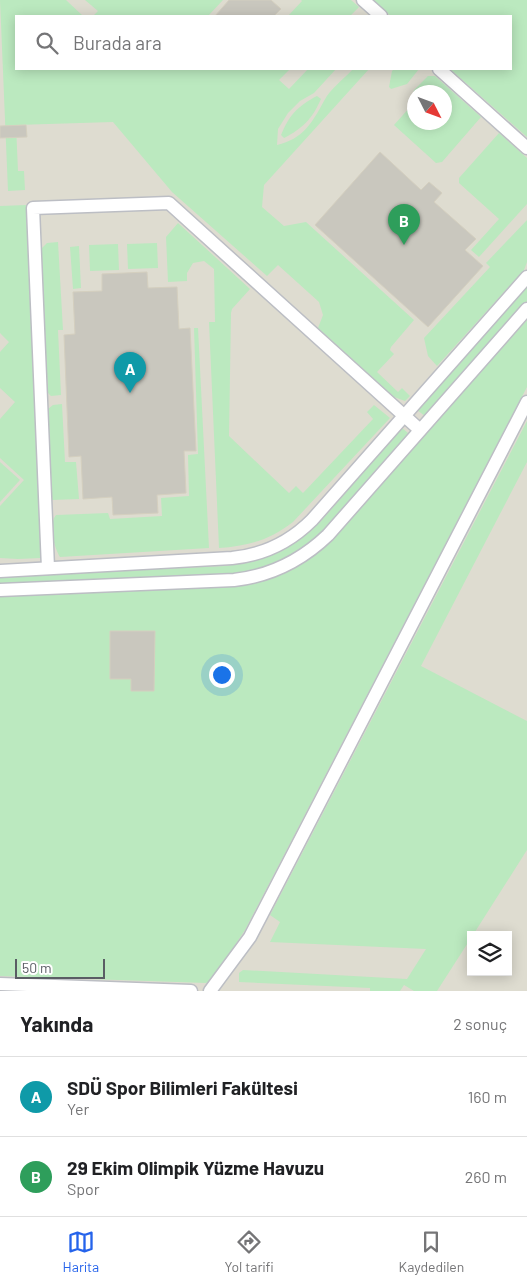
<!DOCTYPE html>
<html lang="tr">
<head>
<meta charset="utf-8">
<style>
  body { margin:0; font-family:Barlow,sans-serif; background:#f6f6f6; color:#202124 }
  .controls { position:absolute; right:15px; bottom:15px; display:grid; overflow:hidden; border-radius:0px; box-shadow:0 2px 12px #0003 }
  .controls button { width:45px; height:45px; display:grid; place-items:center; padding:0; border:0; border-bottom:1px solid #e0e0e0; background:#fff; color:#202124; font:25px sans-serif }
  .compass { position:absolute; left:407px; top:85px; width:45px; height:45px; border-radius:50%; background:#fff; box-shadow:0 2px 12px #0003; rotate:132deg }
  .scale { position:absolute; left:15px; bottom:12px; width:90px; box-sizing:border-box; padding-left:5px; border:2px solid #5a5d64; border-top:0; font-size:14px; line-height:18px; white-space:nowrap; color:#5a5d64; -webkit-text-stroke:4px #fff; paint-order:stroke }
  .you { position:absolute; left:221px; top:674px; width:18px; height:18px; margin:-12px; border:4px solid #fff; border-radius:50%; background:#1a73e8; box-shadow:0 0 0 8px #1a73e833 }
  .badge { display:grid; place-items:center; width:32px; height:32px; border-radius:50%; background:#2563eb; color:#fff; font-size:16px; font-weight:700 }
  .pin { position:absolute; translate:-50% -41px; filter:drop-shadow(0 1px 2px #0008) }
  .pin::after { content:''; position:absolute; top:26px; width:18px; height:15px; background:inherit; clip-path:polygon(0 0,100% 0,50% 100%) }
  .list { margin:0; padding:0; list-style:none }
  h2 { display:flex; justify-content:space-between; align-items:center; height:65px; margin:0; padding:0 20px; font-size:21px }
  h2 small { font-size:16px; font-weight:400; color:#757577 }
  .list li { display:grid; grid-template-columns:32px 1fr auto; gap:15px; align-items:center; box-sizing:border-box; height:80px; padding:0 20px; border-top:1px solid #e0e0e0 }
  .list b { display:block; font-size:19px; white-space:nowrap }
  .list p { margin:0; font-size:16px; white-space:nowrap; color:#757577 }
  .list em { font-size:16px; font-style:normal; color:#757577 }
  .icon { flex:none; width:28px; height:28px; fill:none; stroke:currentColor; stroke-width:2; stroke-linecap:round; stroke-linejoin:round }
  .map { position:relative; flex:none; width:527px; height:991px; overflow:hidden }
  .search { position:absolute; background:#fff; box-shadow:0 2px 12px #0003; left:15px; right:15px; top:15px; height:55px; display:flex; align-items:center; gap:12px; box-sizing:border-box; padding:0 18px; border-radius:0px; color:#757577; font-size:19px }
  .sheet { height:225px; background:#fff }
  nav { display:flex; justify-content:space-around; align-items:center; box-sizing:border-box; height:70px; border-top:1px solid #e0e0e0; background:#fff; font-size:14px; color:#757577 }
  nav a { display:grid; justify-items:center; gap:2px }
  nav .on { color:#2563eb }
  .map>svg:first-child { display:block }
  .education { fill:#dedcd0; fill-rule:evenodd }
  .green { fill:#bbe9bf; fill-rule:evenodd }
  .building { fill:#c9c7be; stroke:#d4cfbf }
  .lines { fill:none; stroke-linecap:round; stroke-linejoin:round }
  .minor-casing { stroke:#bcbec4; stroke-width:15 }
  .minor { stroke:#fff; stroke-width:12 }
</style>
</head>
<body>
<div class="map">
<svg width="527" height="991" viewBox="0 0 527 991">
  <rect width="100%" height="100%" fill="#eeede1"/>
  <path class="education" d="M0 0H527V991H0ZM16 16H511V69H16ZM414 92H444V122H414ZM471 935H508V972H471Z"/>
  <g class="green">
    <path d="M0 0H66L83 16H16V69H290L279 80 289 89 308 69H336L314 93 300 101 288 113 278 129 277 145C303 139 312 123 324 101 330 89 344 79 353 69H369L264 185 262 207 284 226 306 222 414 320 391 347 390 350 394 354 377 372 398 392 402 388 410 396 405 401 394 397 318 328 323 315 319 302 278 265 267 276 172 192 113 122 16 125 18 171H24L25 190 8 191Z"/>
    <path d="M85 0H223L208 16H93L98 11Z"/>
    <path d="M301 0H351L359 7 350 16H288L302 1Z"/>
    <path d="M372 0H527V137L450 69H511V16H391Z"/>
    <path d="M394 69H419L407 84 391 89 389 87 392 71Z"/>
    <path d="M428 76H435L481 117 442 162 436 163 394 125 411 106 414 90ZM414 92H444V122H414Z"/>
    <path d="M317 96 321 99C312 119 303 128 284 138L281 135C289 115 298 106 317 96Z"/>
    <path d="M499 133 527 158V204L479 257 471 250 499 219 459 183V178Z"/>
    <path d="M26 205 41 558 18 559 0 558V506L24 480 0 458V419L15 402 0 388V352L9 342 0 333V206Z"/>
    <path d="M527 220V262L524 270 437 366 428 356 424 338 490 267 486 263Z"/>
    <path d="M178 223 250 289 232 309 231 313 229 436 289 493 296 486 303 493 373 419 367 412 374 405 390 418 293 522C270 540 248 546 219 548L209 322H215L214 269 204 261 193 263 187 273V281L168 282 166 237Z"/>
    <path d="M58 242 63 330H58L61 395 51 396 48 393 41 249 47 243Z"/>
    <path d="M157 243 158 268 128 269 127 244Z"/>
    <path d="M118 244 119 270 90 271 89 245Z"/>
    <path d="M79 246 81 288 73 289 70 247Z"/>
    <path d="M527 286V301L425 416 417 410Z"/>
    <path d="M527 320V387L245 930 212 980 206 983 0 976V596L241 585C277 579 307 564 332 538Z"/>
    <path d="M194 328H198L209 548 60 557C54 547 48 525 56 515L108 513 110 519 162 516 161 498 189 496 188 455 198 454Z"/>
    <path d="M62 404 65 462H76L79 499 52 500 48 409 53 405Z"/>
    <path d="M527 421V462L421 666 527 721V850L473 935H471V938L437 991H414L404 985 400 991H370V988L239 982V973L243 970 407 979 426 949 270 942 280 922 270 915Z"/>
    <path d="M402 428 408 433 407 437 316 538 304 548 279 561 254 570 239 574 0 584V576L226 566 256 560 285 549 297 541 321 521Z"/>
    <path d="M0 462 20 480 0 502Z"/>
  </g>
  <g class="building">
    <path d="M229 0H271L281 9 274 16H215Z"/>
    <path d="M26 125 27 137 0 138V126Z"/>
    <path d="M380 152 421 190 429 182 442 193 434 202 476 239 465 250 483 266 428 327 315 225Z"/>
    <path d="M147 272 148 288 177 287 179 329 190 328 196 451H184L186 493 157 495 158 513 113 515 112 497 83 499 81 456 69 457 64 335 75 334 73 292 102 291V274Z"/>
    <path d="M110 631H155L154 691H131V679H110Z"/>
  </g>
  <g class="lines">
    <g class="minor-casing">
      <g id="minor">
        <path d="M363 0 381 16"/>
        <path d="M439 69 527 148"/>
        <path d="M48 568 33 208 169 203 420 430"/>
        <path d="M0 571 232 558C263 555 290 542 312 520L527 277"/>
        <path d="M0 590 234 580C270 576 302 560 328 535L527 309"/>
        <path d="M0 984 191 991"/>
        <path d="M210 991 250 937 527 402"/>
      </g>
    </g>
    <use href="#minor" class="minor"/>
  </g>
</svg>
<div class="controls">
<button><svg class="icon" aria-label="layers" viewBox="0 0 24 24"><path d="M12 4l9 5-9 5-9-5zM3 14l9 5 9-5"/></svg></button>
</div>
<svg class="compass" viewBox="-18 -18 36 36"><path d="M0-13l5 13h-10z" fill="#e53935"/><path d="M0 13l5-13h-10z" fill="#757577"/></svg>
<div class="scale">50 m</div>
<div class="you"></div>
<div class="pin badge" style="left:130px;top:393px;background:#0f9aa8">A</div>
<div class="pin badge" style="left:404px;top:245px;background:#2e9e5b">B</div>
<div class="search"><svg class="icon" aria-label="search" viewBox="0 0 24 24"><circle cx="10" cy="10" r="6"/><path d="M15 15l6 6"/></svg>Burada ara</div>
</div>
<section class="sheet">
<h2>Yakında<small>2 sonuç</small></h2>
<ul class="list">
<li><span class="badge" style="background:#0f9aa8">A</span><div><b>SDÜ Spor Bilimleri Fakültesi</b><p>Yer</p></div><em>160 m</em></li>
<li><span class="badge" style="background:#2e9e5b">B</span><div><b>29 Ekim Olimpik Yüzme Havuzu</b><p>Spor</p></div><em>260 m</em></li>
</ul>
</section>
<nav>
<a class="on"><svg class="icon" aria-label="map" viewBox="0 0 24 24"><path d="M3 6l6-2 6 2 6-2v14l-6 2-6-2-6 2zM9 4v14M15 6v14"/></svg>Harita</a>
<a><svg class="icon" aria-label="directions" viewBox="0 0 24 24"><path d="M12 3l9 9-9 9-9-9zM9 14v-3h6M13 9l2 2-2 2"/></svg>Yol tarifi</a>
<a><svg class="icon" aria-label="saved" viewBox="0 0 24 24"><path d="M7 4h10v16l-5-4-5 4z"/></svg>Kaydedilen</a>
</nav>
</body>
</html>
